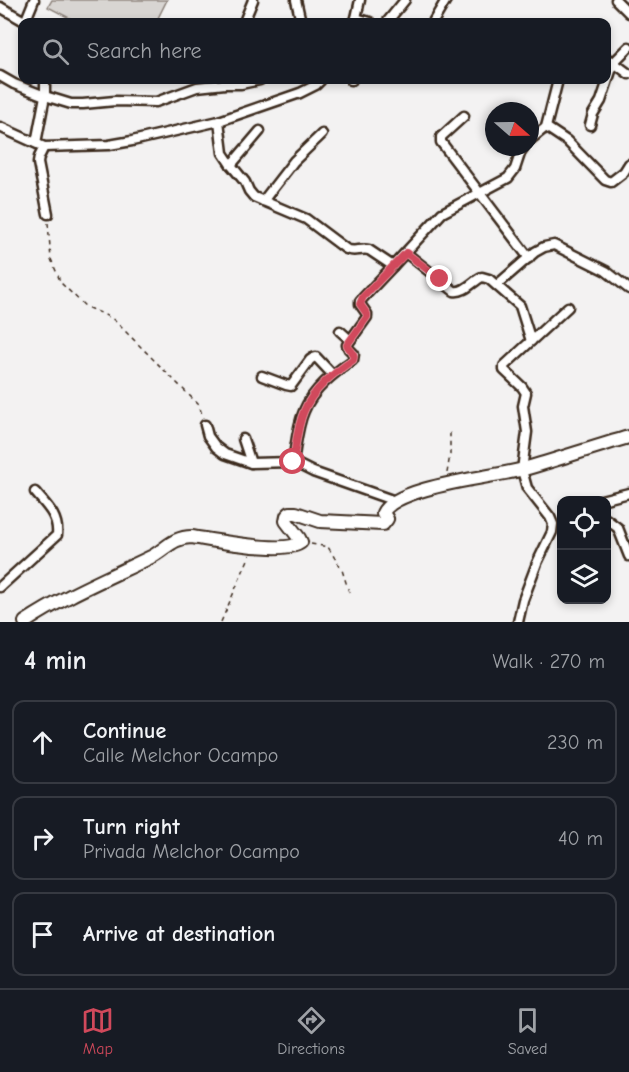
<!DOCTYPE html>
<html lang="en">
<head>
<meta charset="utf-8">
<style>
  body { margin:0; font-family:"Comic Neue",sans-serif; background:#20242c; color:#f1f3f6 }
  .controls { position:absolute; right:18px; bottom:18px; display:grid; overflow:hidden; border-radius:12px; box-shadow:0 3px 9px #0003 }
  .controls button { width:54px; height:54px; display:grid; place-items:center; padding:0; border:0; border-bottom:2px solid #363941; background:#171b24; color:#f1f3f6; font:30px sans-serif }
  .compass { position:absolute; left:485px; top:102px; width:54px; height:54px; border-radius:50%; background:#171b24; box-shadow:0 3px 9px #0003; rotate:110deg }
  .stop { position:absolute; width:18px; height:18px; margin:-14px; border:4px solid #d1495b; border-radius:50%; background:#fff }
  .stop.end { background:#d1495b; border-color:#fff; box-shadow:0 2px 6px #0008 }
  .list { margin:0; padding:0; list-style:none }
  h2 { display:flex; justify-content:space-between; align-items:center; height:78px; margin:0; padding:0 24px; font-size:26px }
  h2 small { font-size:20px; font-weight:400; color:#9ea1a6 }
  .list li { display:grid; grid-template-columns:39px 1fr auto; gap:18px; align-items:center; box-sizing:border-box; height:84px; margin:0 12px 12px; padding:0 12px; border:2px solid #363941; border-radius:12px }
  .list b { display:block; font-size:22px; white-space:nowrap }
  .list p { margin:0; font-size:20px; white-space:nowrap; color:#9ea1a6 }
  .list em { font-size:20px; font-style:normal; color:#9ea1a6 }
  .icon { flex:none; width:33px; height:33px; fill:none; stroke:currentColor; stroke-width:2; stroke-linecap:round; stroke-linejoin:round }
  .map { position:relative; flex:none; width:629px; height:622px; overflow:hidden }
  .search { position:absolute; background:#171b24; box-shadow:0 3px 9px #0003; left:18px; right:18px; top:18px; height:66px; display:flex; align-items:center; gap:15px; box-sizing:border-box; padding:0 21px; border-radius:12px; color:#9ea1a6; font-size:22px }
  .sheet { height:366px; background:#171b24 }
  nav { display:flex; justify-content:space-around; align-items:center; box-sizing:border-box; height:84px; border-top:2px solid #363941; background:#171b24; font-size:16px; color:#9ea1a6 }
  nav a { display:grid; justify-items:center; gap:3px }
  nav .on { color:#d1495b }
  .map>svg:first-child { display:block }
  .park { fill:#d8d5d2; stroke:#8a8078; stroke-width:1.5 }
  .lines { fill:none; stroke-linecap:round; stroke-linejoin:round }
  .street-casing { stroke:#3b2a1e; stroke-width:13 }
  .secondary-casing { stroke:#3b2a1e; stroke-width:16 }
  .path { stroke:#3b2a1e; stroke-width:1.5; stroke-dasharray:4.5 4.5; stroke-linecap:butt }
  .street { stroke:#fff; stroke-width:8 }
  .secondary { stroke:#fff; stroke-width:12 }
  .route { stroke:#d1495b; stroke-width:8 }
</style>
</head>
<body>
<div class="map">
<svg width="629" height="622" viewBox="0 0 629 622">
  <rect width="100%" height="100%" fill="#f3f2f2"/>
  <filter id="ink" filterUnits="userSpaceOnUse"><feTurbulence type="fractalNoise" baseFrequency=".0167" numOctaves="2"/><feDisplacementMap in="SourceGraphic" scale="12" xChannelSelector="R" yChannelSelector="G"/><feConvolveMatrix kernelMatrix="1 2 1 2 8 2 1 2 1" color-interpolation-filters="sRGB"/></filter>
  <g filter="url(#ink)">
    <path class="park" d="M52 0H167L156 22H77L48 7Z"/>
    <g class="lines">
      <g class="street-casing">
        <g id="street">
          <path d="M296 0 301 22"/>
          <path d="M616 0 629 13"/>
          <path d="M0 7 26 22"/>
          <path d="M356 18 360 0"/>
          <path d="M356 18 370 22"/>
          <path d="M25 22 34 0"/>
          <path d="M244 22 253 0"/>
          <path d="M387 22 405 0"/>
          <path d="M433 22 446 0"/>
          <path d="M606 57 629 74"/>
          <path d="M0 76 14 84 45 96 71 104H83L115 101 156 102 197 87 225 84H241L260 80"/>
          <path d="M351 80H352"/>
          <path d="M464 116 441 137V142L529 258"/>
          <path d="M219 121 223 153 231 165 245 182 249 191 254 197 306 219 346 249C354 253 361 248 369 250L393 266 442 213 508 178 515 169 521 151 524 147"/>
          <path d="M590 125 593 114 601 101 614 62 629 47"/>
          <path d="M0 127 44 147 109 145 132 141 219 121 300 93 316 85 321 80"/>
          <path d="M546 127 567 141 605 180 611 182 624 172 629 164"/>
          <path d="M530 140 546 127 558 80"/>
          <path d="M36 143 45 96V80"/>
          <path d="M44 147 39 157 38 163 48 214"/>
          <path d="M231 165 260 131"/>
          <path d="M263 201 294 161 322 134"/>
          <path d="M406 253 454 291C465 293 473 281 482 277L489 279 520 306 531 341"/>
          <path d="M497 285 535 252 544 247 554 245 606 271 629 289"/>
          <path d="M340 331 350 340"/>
          <path d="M262 376 286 385 291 386 310 360 313 358 316 357 332 374"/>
          <path d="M205 425 208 436 216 447 225 454 251 463 293 462 313 472 395 501"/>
          <path d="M243 439 251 463"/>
          <path d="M293 462C296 446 297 427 304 411 313 389 334 373 353 360L354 354 349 349 347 345 367 317V314L360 304V301L393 266"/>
          <path d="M601 500 629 493"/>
          <path d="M606 519 618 528 629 556"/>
          <path d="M0 587 57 535C59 516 46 505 35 492"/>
          <path d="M518 622 523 600 537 563 552 532 553 524 550 517 527 488 522 470 527 432 523 406 526 393 522 387 504 370V366L568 307"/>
        </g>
      </g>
      <g class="secondary-casing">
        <path id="secondary" d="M25 622C64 596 108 578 151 557 166 549 173 537 192 537 212 540 287 555 301 542L299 538 286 521 287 516 290 513H296L320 521 383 524 387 519 383 513C395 486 495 477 524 469 559 459 594 447 629 437"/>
      </g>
      <g class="path">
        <path d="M48 223 51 259 61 283 86 307 101 313 114 320 199 405 203 418"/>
        <path d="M447 473 450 455V432"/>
        <path d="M311 544 328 547 342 570 349 592"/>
        <path d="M221 622 250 555"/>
      </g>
      <use href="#street" class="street"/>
      <use href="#secondary" class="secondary"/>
    </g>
  </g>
  <g class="lines" filter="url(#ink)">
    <path class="route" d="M293 462C296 446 297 427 304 411 313 389 334 373 353 360 356 353 350 351 347 345L367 317V314L360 304 363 297 406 253 440 279"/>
  </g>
</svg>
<div class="controls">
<button><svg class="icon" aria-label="locate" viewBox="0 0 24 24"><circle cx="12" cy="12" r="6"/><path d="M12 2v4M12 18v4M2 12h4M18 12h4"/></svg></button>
<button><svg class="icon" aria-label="layers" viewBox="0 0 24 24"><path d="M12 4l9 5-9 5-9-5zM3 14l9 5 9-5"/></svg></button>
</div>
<svg class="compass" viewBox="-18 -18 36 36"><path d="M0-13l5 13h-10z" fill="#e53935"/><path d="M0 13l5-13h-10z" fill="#9ea1a6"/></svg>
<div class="stop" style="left:293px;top:462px"></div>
<div class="stop end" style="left:440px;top:279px"></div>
<div class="search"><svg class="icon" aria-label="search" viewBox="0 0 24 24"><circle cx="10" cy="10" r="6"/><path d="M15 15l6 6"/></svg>Search here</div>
</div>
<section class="sheet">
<h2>4 min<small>Walk · 270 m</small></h2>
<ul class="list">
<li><svg class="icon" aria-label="ahead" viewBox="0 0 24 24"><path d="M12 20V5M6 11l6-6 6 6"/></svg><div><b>Continue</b><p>Calle Melchor Ocampo</p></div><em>230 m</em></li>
<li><svg class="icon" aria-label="right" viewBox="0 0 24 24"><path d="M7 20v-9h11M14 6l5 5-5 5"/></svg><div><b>Turn right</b><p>Privada Melchor Ocampo</p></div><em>40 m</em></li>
<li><svg class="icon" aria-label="arrive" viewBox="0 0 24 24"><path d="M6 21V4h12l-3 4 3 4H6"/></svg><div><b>Arrive at destination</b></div></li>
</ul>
</section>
<nav>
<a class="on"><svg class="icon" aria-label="map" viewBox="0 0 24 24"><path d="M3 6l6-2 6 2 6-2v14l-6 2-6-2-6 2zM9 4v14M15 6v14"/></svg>Map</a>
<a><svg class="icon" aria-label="directions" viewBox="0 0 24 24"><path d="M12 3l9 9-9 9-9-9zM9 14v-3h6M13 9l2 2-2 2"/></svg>Directions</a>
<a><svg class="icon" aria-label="saved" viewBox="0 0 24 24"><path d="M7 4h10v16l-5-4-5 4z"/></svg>Saved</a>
</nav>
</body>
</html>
